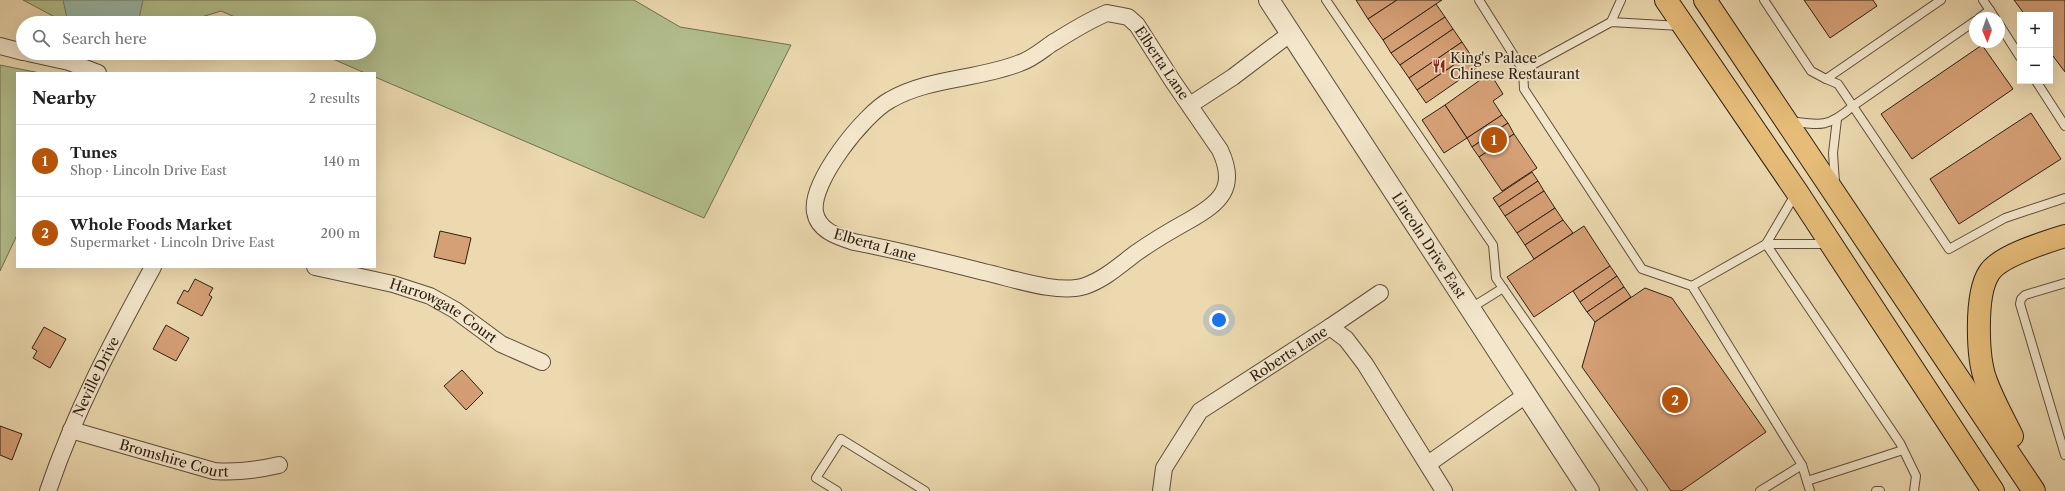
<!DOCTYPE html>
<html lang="en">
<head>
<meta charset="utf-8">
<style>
  body { margin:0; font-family:"Libre Caslon Text",serif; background:#f2f2f2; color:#202124 }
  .controls { position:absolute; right:12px; top:12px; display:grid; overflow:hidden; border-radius:0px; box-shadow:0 4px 16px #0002 }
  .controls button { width:36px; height:36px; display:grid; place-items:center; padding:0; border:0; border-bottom:1px solid #e0e0e0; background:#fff; color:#202124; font:20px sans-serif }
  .compass { position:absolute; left:1969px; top:12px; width:36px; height:36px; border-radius:50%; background:#fff; box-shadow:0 4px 16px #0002; rotate:178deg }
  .you { position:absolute; left:1219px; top:320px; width:14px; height:14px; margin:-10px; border:3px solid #fff; border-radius:50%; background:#1a73e8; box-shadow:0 0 0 6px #1a73e833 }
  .badge { display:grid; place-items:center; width:26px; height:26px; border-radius:50%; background:#b45309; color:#fff; font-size:13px; font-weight:700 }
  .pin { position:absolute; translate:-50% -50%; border:2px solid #fff; box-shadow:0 1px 4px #0006 }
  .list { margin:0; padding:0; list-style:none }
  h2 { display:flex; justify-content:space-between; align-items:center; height:52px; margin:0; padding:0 16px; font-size:17px }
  h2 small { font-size:13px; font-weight:400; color:#757577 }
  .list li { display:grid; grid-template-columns:26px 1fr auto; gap:12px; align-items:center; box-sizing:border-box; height:72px; padding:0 16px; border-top:1px solid #e0e0e0 }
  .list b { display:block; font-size:15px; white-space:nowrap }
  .list p { margin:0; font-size:13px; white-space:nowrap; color:#757577 }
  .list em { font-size:13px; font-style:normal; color:#757577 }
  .icon { flex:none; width:22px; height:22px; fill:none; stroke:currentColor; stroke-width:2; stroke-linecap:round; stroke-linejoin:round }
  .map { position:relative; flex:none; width:2065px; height:491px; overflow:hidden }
  .search { position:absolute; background:#fff; box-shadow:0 4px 16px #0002; left:16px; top:16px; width:360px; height:44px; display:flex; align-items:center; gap:10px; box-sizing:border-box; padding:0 14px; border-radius:22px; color:#757577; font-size:15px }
  .panel { position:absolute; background:#fff; box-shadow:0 4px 16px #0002; left:16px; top:72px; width:360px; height:196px; border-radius:0px }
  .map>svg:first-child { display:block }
  .green { fill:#b3c08e; stroke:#707050 }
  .water { fill:#99baaa; stroke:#6e7d6d }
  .building { fill:#d6a076; stroke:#2e2112 }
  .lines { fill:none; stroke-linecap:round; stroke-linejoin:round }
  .service-casing { stroke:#5e4f39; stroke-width:10 }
  .minor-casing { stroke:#5e4f39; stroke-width:18 }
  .tertiary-casing { stroke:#5e4f39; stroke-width:22 }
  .trunk-casing { stroke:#2e2112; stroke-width:24 }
  .service { stroke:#f3e6cb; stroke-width:8 }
  .minor { stroke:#f3e6cb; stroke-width:16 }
  .tertiary { stroke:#f3e6cb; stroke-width:20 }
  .trunk { stroke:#e6bc78; stroke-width:22 }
  .labels { text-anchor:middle; stroke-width:3.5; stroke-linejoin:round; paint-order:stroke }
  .poi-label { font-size:14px; fill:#2e2112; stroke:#f3e6cb; text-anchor:start }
  .street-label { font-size:14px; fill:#2e2112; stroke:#f3e6cb }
</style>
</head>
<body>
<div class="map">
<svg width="2065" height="491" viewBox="0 0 2065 491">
  <rect width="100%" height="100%" fill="#ecd9af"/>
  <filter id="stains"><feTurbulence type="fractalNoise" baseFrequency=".005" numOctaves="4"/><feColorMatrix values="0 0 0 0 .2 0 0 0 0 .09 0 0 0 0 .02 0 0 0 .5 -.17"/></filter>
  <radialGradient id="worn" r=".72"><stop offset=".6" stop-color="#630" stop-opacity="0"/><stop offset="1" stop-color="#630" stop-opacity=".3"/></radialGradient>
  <g class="green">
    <path d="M23 0H634L680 27 791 45 704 218 375 77V73H365L319 53H369V23H249L221 11 182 23H66Z"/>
    <path d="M0 65 40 73H17V235L0 271Z"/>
  </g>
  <path class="water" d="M63 0H143L138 23H68Z"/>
  <g class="building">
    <path d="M1356 0H1397L1368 19Z"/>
    <path d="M1397 0H1442L1383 40 1368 19Z"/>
    <path d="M1804 0H1873L1877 6 1830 38Z"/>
    <path d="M2014 0H2065V72L2050 52V15H2025Z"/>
    <path d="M1436 4 1445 17 1391 53 1383 40Z"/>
    <path d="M1445 17 1453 29 1400 65 1391 53Z"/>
    <path d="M1453 29 1462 42 1409 78 1400 65Z"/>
    <path d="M1462 42 1470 54 1417 90 1409 78Z"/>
    <path d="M1982 45 2013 89 1912 159 1881 114Z"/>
    <path d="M1470 54 1478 67 1426 103 1417 90Z"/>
    <path d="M1490 73 1503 94 1493 101 1502 115 1467 138 1445 105Z"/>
    <path d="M1445 105 1467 138 1444 153 1422 120Z"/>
    <path d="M2031 113 2061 159 1959 224 1930 179Z"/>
    <path d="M1502 115 1508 123 1472 147 1467 138Z"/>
    <path d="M1508 123 1514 134 1479 157 1472 147Z"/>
    <path d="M1514 134 1537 168 1502 191 1479 157Z"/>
    <path d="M1532 172 1538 181 1499 207 1493 198Z"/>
    <path d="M1538 181 1544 191 1505 216 1499 207Z"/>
    <path d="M1544 191 1555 208 1517 233 1505 216Z"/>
    <path d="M1555 208 1563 220 1525 245 1517 233Z"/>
    <path d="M1563 220 1573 233 1534 259 1525 245Z"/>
    <path d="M1584 226 1610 266 1534 317 1507 277Z"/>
    <path d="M440 231 471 238 465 264 434 257Z"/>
    <path d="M1610 266 1617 276 1580 302 1573 291Z"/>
    <path d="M1617 276 1624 287 1587 312 1580 302Z"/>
    <path d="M195 279 213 288 209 295 212 297 202 316 177 303 184 290 188 292Z"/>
    <path d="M1624 287 1631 297 1595 322 1587 312Z"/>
    <path d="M1645 288 1672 298 1766 432 1681 491H1671L1582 367 1595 322Z"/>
    <path d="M166 325 189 338 176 361 153 349Z"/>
    <path d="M44 327 66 339 50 368 33 358 37 351 32 348Z"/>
    <path d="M462 370 483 393 466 410 444 386Z"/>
    <path d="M0 426 22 434 12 460 0 455Z"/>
  </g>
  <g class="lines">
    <g class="service-casing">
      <g id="service">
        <path d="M1326 0 1493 245 1496 278 1643 491"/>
        <path d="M1479 0 1523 70 1524 89 1642 269 1692 286 1802 465 1810 491"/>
        <path d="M1764 0 1811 71 1826 79 1941 0"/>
        <path d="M1983 0 1995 18"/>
        <path d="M1979 18 1990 10"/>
        <path d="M1611 22 1621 0"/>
        <path d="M1999 24 2020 57"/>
        <path d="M1523 70 1611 22 1680 26"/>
        <path d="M1826 79 1838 84 1949 249 2005 218 2065 198"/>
        <path d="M2036 81 2065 126"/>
        <path d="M1791 121C1821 126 1829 127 1853 106L1975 21"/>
        <path d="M1835 183 1833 153 1837 119"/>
        <path d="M1766 244 1900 443 1916 476 1914 491"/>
        <path d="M1766 244H1827"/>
        <path d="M2065 283 2025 295 2021 299 2020 304 2065 455"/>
        <path d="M1692 286 1766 244 1796 193"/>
        <path d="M1471 308 1503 288"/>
        <path d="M1807 481 1903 450"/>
        <path d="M837 491 816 478 841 439 925 491"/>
        <path d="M1760 491 1802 465"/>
        <path d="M1876 491H1880"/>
      </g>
    </g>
    <g class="minor-casing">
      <g id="minor">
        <path d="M1107 13 1128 17 1137 25 1172 80 1220 150C1238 188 1220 203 1188 221 1170 231 1153 241 1136 253 1120 265 1105 279 1085 286 1058 295 1012 278 984 272 941 261 897 250 854 242 839 237 818 231 815 212 810 182 864 114 890 100 930 77 978 80 1020 63 1032 59 1041 51 1051 44 1069 33 1087 21 1107 13Z"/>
        <path d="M0 46 23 52"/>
        <path d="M28 53 69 62 98 73"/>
        <path d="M1190 105 1233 77 1291 33"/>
        <path id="s1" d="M315 267 393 284 430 296 455 310 501 344 542 362"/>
        <path d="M1330 327 1380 293"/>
        <path id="s2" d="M71 430 214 471C237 473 257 470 279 465"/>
        <path d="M1428 464 1526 395"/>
        <path id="s3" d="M48 491C75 411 113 340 153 267"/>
        <path id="s4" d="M1161 491 1164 468 1200 411 1330 327 1346 339 1365 364 1444 491"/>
      </g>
    </g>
    <g class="tertiary-casing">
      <g id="tertiary">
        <path id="s5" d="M1269 0 1589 491"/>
      </g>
    </g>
    <g class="trunk-casing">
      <g id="trunk">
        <path d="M1666 0 1797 192 1993 491"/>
        <path d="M1705 0 2034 491"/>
        <path d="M2012 436C2003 418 1993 400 1986 381 1977 358 1975 294 1989 273 1999 256 2046 242 2065 236"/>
      </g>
    </g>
    <use href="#service" class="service"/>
    <use href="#minor" class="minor"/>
    <use href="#tertiary" class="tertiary"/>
    <use href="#trunk" class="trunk"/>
  </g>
  <defs>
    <g id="restaurant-bare" transform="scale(1.08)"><path d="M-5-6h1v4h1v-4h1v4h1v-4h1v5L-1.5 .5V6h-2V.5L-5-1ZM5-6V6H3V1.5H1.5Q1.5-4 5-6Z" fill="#8f2418" stroke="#f3e6cb" stroke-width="2.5" paint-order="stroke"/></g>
  </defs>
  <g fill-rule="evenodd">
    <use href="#restaurant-bare" x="1439" y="66"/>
  </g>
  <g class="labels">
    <g class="poi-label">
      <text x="1450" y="63">King's Palace<tspan x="1450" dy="16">Chinese Restaurant</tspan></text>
    </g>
    <g class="street-label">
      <text transform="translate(1162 63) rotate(56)" y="5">Elberta Lane</text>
      <text transform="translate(875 245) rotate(16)" y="5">Elberta Lane</text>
      <text dy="5" stroke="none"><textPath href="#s5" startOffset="293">Lincoln Drive East</textPath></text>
      <text dy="5" stroke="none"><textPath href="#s1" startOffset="137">Harrowgate Court</textPath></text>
      <text dy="5" stroke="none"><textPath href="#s4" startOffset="196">Roberts Lane</textPath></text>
      <text dy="5" stroke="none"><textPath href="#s3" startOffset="124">Neville Drive</textPath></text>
      <text dy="5" stroke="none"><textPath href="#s2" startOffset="107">Bromshire Court</textPath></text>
    </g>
  </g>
  <rect width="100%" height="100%" filter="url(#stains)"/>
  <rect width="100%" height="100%" fill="url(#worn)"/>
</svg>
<div class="controls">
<button>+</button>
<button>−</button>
</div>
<svg class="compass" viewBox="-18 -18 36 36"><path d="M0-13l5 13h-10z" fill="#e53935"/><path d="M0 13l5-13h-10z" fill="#757577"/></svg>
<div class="you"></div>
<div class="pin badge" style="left:1494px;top:140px">1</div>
<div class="pin badge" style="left:1675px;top:400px">2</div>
<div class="search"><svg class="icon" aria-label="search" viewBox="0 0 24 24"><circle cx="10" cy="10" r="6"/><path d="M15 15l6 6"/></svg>Search here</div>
<section class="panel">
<h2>Nearby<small>2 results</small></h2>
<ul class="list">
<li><span class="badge">1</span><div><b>Tunes</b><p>Shop · Lincoln Drive East</p></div><em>140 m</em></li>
<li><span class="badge">2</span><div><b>Whole Foods Market</b><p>Supermarket · Lincoln Drive East</p></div><em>200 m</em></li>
</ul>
</section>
</div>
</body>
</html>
